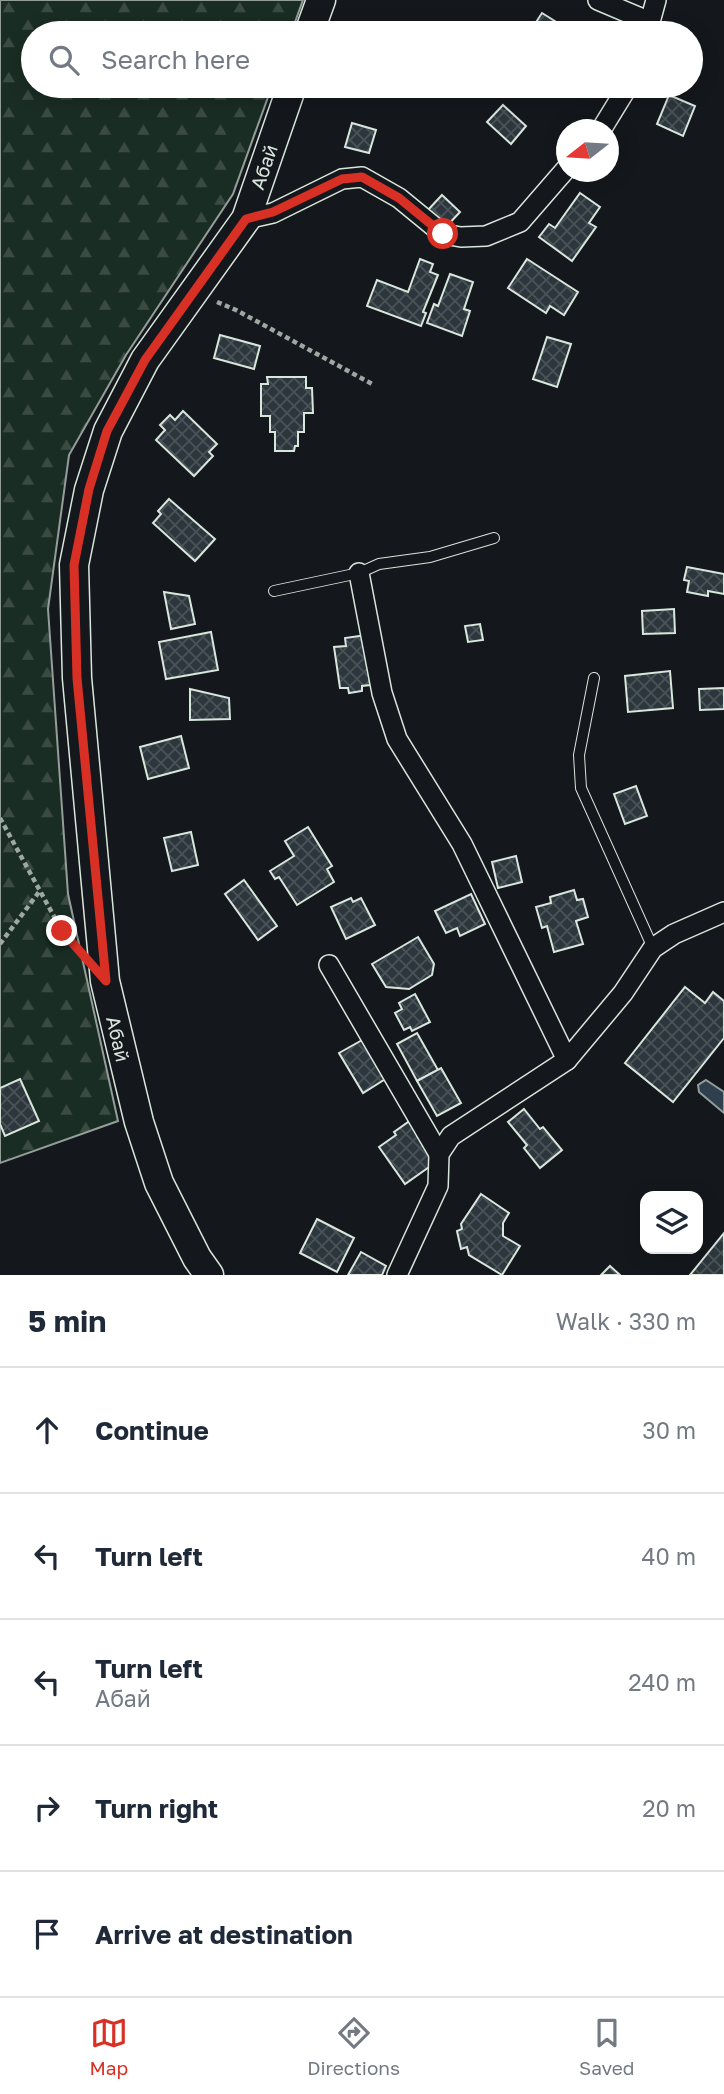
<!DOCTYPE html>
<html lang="en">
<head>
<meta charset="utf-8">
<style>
  body { margin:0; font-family:"Golos Text",sans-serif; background:#f6f6f7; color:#1f2937 }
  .controls { position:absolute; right:21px; bottom:21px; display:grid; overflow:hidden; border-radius:14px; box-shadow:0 4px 18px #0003 }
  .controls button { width:63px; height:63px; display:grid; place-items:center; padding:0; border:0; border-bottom:2px solid #e0e1e3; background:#fff; color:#1f2937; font:35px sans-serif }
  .compass { position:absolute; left:556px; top:119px; width:63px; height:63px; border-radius:50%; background:#fff; box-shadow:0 4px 18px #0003; rotate:253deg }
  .stop { position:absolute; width:21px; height:21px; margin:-16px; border:5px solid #d93025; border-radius:50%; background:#fff }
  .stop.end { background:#d93025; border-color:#fff; box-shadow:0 2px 7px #0008 }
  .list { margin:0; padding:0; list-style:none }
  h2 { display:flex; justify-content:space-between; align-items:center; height:91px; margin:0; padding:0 28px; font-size:30px }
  h2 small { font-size:23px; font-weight:400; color:#747a83 }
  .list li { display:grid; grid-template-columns:46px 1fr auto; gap:21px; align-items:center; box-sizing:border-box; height:126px; padding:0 28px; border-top:2px solid #e0e1e3 }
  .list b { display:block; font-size:26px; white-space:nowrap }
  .list p { margin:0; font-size:23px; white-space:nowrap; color:#747a83 }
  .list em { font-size:23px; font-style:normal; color:#747a83 }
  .icon { flex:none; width:38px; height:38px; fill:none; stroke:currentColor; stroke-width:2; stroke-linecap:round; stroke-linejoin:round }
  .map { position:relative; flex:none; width:724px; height:1275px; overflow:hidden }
  .search { position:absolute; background:#fff; box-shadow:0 4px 18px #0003; left:21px; right:21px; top:21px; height:77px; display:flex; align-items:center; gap:18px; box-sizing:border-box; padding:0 24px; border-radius:38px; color:#747a83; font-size:26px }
  .sheet { height:721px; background:#fff }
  nav { display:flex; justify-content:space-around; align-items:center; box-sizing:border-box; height:98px; border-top:2px solid #e0e1e3; background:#fff; font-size:19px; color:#747a83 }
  nav a { display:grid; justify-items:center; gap:4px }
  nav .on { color:#d93025 }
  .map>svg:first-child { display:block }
  .forest { fill:url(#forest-firs); stroke:#939e99; stroke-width:2 }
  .water { fill:#2f3f4d; stroke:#939e99; stroke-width:2 }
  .building { fill:url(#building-cross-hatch); stroke:#d8e6dc; stroke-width:2 }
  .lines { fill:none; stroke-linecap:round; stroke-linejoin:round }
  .lane-casing { stroke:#d8e6dc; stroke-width:12 }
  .street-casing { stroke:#d8e6dc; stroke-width:22 }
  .secondary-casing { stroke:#d8e6dc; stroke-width:31 }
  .path { stroke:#9da8a2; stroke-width:4.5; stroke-dasharray:5 3.5; stroke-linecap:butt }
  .lane { stroke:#14181c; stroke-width:10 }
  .street { stroke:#14181c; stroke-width:19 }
  .secondary { stroke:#14181c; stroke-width:28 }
  .route { stroke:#d93025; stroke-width:9 }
  .labels { text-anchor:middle; stroke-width:5; stroke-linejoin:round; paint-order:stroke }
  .street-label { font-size:19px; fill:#d8e6dc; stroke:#14181c }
</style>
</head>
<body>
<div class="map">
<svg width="724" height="1275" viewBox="0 0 724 1275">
  <defs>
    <pattern id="forest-firs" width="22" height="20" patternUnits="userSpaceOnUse" patternTransform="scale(1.75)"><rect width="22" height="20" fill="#1a2d24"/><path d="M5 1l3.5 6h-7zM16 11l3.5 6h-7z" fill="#3b4b43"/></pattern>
    <pattern id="building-cross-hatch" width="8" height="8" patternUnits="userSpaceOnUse" patternTransform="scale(1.75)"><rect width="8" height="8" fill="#2c363c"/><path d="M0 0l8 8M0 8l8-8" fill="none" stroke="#4a5358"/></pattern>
  </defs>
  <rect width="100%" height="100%" fill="#14181c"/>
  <path class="forest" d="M0 0H303L291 33H33V86H272L233 194 126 355 69 455 48 609 68 894 118 1121 0 1163Z"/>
  <path class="water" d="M706 1080 724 1092V1113L699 1092 698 1085Z"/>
  <g class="building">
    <path d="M542 13 566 28 563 33H529Z"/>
    <path d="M669 95 695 106 683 136 657 124Z"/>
    <path d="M503 105 526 126 511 144 487 122Z"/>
    <path d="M352 123 376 130 369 153 345 147Z"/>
    <path d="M580 193 600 207 589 223 596 227 572 261 539 237 549 224 555 228Z"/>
    <path d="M442 195 460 212 445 228 427 211Z"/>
    <path d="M420 259 433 264 430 272 438 275 423 312 426 313 421 326 367 306 377 280 408 292Z"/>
    <path d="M527 259 578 292 564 315 550 306 546 313 508 288Z"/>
    <path d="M450 274 473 282 464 309 470 311 462 336 427 323 434 304 438 306Z"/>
    <path d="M220 335 260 346 254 369 214 358Z"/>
    <path d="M547 337 571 344 557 387 533 379Z"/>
    <path d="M267 377H306V388H312L313 413H304V432H298V446H295L294 451H275V432H270V416H261V384H268Z"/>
    <path d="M183 411 217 444 209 452 213 456 194 476 156 440 165 430 160 425 170 415 175 420Z"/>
    <path d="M169 499 215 539 195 561 153 523 161 514 158 511Z"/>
    <path d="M687 567 724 574V594L708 591V596L687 592 689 581 684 580Z"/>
    <path d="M164 592 189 596 195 624 171 629Z"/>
    <path d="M674 609 675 633 643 634 642 611Z"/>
    <path d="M480 624 483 640 468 642 465 626Z"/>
    <path d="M211 632 218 670 166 679 159 642Z"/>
    <path d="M367 635 370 685 362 686V691L349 693 348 688H340L334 647 346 646 345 638Z"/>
    <path d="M670 671 673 708 628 712 625 676Z"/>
    <path d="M724 688V709L700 710 699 689Z"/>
    <path d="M190 689 229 698 230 719 190 720Z"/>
    <path d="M181 736 189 768 148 779 140 747Z"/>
    <path d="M636 786 647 816 625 824 614 794Z"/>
    <path d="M308 827 332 866 327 869 334 882 297 905 279 877 275 879 270 871 294 856 285 841Z"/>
    <path d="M191 832 198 865 172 871 164 838Z"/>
    <path d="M516 856 522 882 498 888 492 862Z"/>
    <path d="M244 880 277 926 258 940 225 894Z"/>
    <path d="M574 890 577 900 583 899 588 917 576 921 583 944 554 952 547 926 542 928 536 907 551 903 550 897Z"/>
    <path d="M471 894 485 924 460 936 457 928 446 933 435 911Z"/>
    <path d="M351 898 353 902 361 898 375 925 346 939 331 907Z"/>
    <path d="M418 937 434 964 432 975 409 989 386 987 372 964Z"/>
    <path d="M685 987 705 1003 713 992 724 1001V1038L673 1102 625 1063Z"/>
    <path d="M415 994 430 1022 412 1031 410 1027 404 1030 395 1013 402 1009 399 1003Z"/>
    <path d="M417 1033 438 1070 417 1081 397 1044Z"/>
    <path d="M364 1039 387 1078 363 1093 339 1053Z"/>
    <path d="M441 1068 461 1103 437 1116 417 1081Z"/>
    <path d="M20 1079 39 1121 5 1136 0 1124V1088Z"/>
    <path d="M524 1109 540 1129 543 1127 562 1150 540 1168 524 1148 527 1145 508 1122Z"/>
    <path d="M411 1120 439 1160 405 1184 379 1147 396 1135 394 1132Z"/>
    <path d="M481 1194 509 1213 503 1223V1236L520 1246 502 1275 469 1255 467 1247 461 1249 457 1231 462 1229 461 1224Z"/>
    <path d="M317 1219 354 1238 337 1272 300 1253Z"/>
    <path d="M724 1233V1275H690Z"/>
    <path d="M361 1252 386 1266 382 1275H348Z"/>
    <path d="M610 1266 620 1275H601Z"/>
  </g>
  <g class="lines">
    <g class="lane-casing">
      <g id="lane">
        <path d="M274 591 359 573 379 564 430 557 494 538"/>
        <path d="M594 678 579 755 581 788 653 948"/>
      </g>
    </g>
    <g class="street-casing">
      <g id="street">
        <path d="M598 0 650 22 647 33"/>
        <path d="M650 22 656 0"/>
        <path d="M601 130 628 86"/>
        <path d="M246 219 273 213 342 179 362 177 399 198 443 234 461 237 486 236 520 222 566 169"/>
        <path d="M359 573 382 693 397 739 462 844 567 1060"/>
        <path d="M329 965 439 1154"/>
        <path d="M397 1275 438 1186 439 1154 451 1136 567 1060 623 993 653 948 674 934 724 912"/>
      </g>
    </g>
    <g class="secondary-casing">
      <g id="secondary">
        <path d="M309 33 321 0"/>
        <path d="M209 1275 197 1258 159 1183 139 1122 105 981 77 678 74 565 89 490 108 431 145 360 246 219 292 86"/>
      </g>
    </g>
    <g class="path">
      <path d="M217 302 236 310 374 385"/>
      <path d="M0 818 62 931 78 949"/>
      <path d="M0 944 39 892"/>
    </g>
    <use href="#lane" class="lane"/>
    <use href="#street" class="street"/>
    <use href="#secondary" class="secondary"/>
  </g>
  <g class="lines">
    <path class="route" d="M62 931 106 981 77 678 74 565 89 489 107 431 145 360 246 219 273 212 342 179 362 177 399 198 443 234"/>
  </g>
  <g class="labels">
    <g class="street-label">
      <text transform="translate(264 167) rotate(-71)" y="7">Абай</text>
      <text transform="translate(118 1039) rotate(77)" y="7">Абай</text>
    </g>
  </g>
</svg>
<div class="controls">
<button><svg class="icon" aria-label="layers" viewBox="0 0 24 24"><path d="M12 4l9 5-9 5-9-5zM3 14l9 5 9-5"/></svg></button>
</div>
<svg class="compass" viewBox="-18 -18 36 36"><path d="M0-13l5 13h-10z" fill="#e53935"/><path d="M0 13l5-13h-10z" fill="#747a83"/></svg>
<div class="stop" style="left:443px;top:234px"></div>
<div class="stop end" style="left:62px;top:931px"></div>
<div class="search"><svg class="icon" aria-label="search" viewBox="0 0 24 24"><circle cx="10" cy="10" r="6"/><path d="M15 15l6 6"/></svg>Search here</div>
</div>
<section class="sheet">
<h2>5 min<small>Walk · 330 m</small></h2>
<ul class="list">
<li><svg class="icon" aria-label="ahead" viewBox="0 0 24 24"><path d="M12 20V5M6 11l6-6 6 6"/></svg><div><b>Continue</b></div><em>30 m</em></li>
<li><svg class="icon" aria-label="left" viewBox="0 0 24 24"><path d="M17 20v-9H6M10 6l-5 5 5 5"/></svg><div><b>Turn left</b></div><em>40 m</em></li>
<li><svg class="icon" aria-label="left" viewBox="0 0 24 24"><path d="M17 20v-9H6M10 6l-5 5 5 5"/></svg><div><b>Turn left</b><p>Абай</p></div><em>240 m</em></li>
<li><svg class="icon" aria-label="right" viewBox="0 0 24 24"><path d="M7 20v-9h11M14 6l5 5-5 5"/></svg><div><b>Turn right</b></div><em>20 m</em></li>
<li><svg class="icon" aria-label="arrive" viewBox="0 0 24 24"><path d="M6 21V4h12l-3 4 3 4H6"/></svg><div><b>Arrive at destination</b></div></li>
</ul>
</section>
<nav>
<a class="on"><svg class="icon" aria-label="map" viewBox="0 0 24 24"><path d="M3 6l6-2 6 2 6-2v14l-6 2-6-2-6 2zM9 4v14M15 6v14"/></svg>Map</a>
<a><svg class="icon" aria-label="directions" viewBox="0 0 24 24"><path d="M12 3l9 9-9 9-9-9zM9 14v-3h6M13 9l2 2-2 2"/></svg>Directions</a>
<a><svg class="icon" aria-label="saved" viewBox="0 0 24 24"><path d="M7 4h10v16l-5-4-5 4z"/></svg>Saved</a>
</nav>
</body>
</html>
